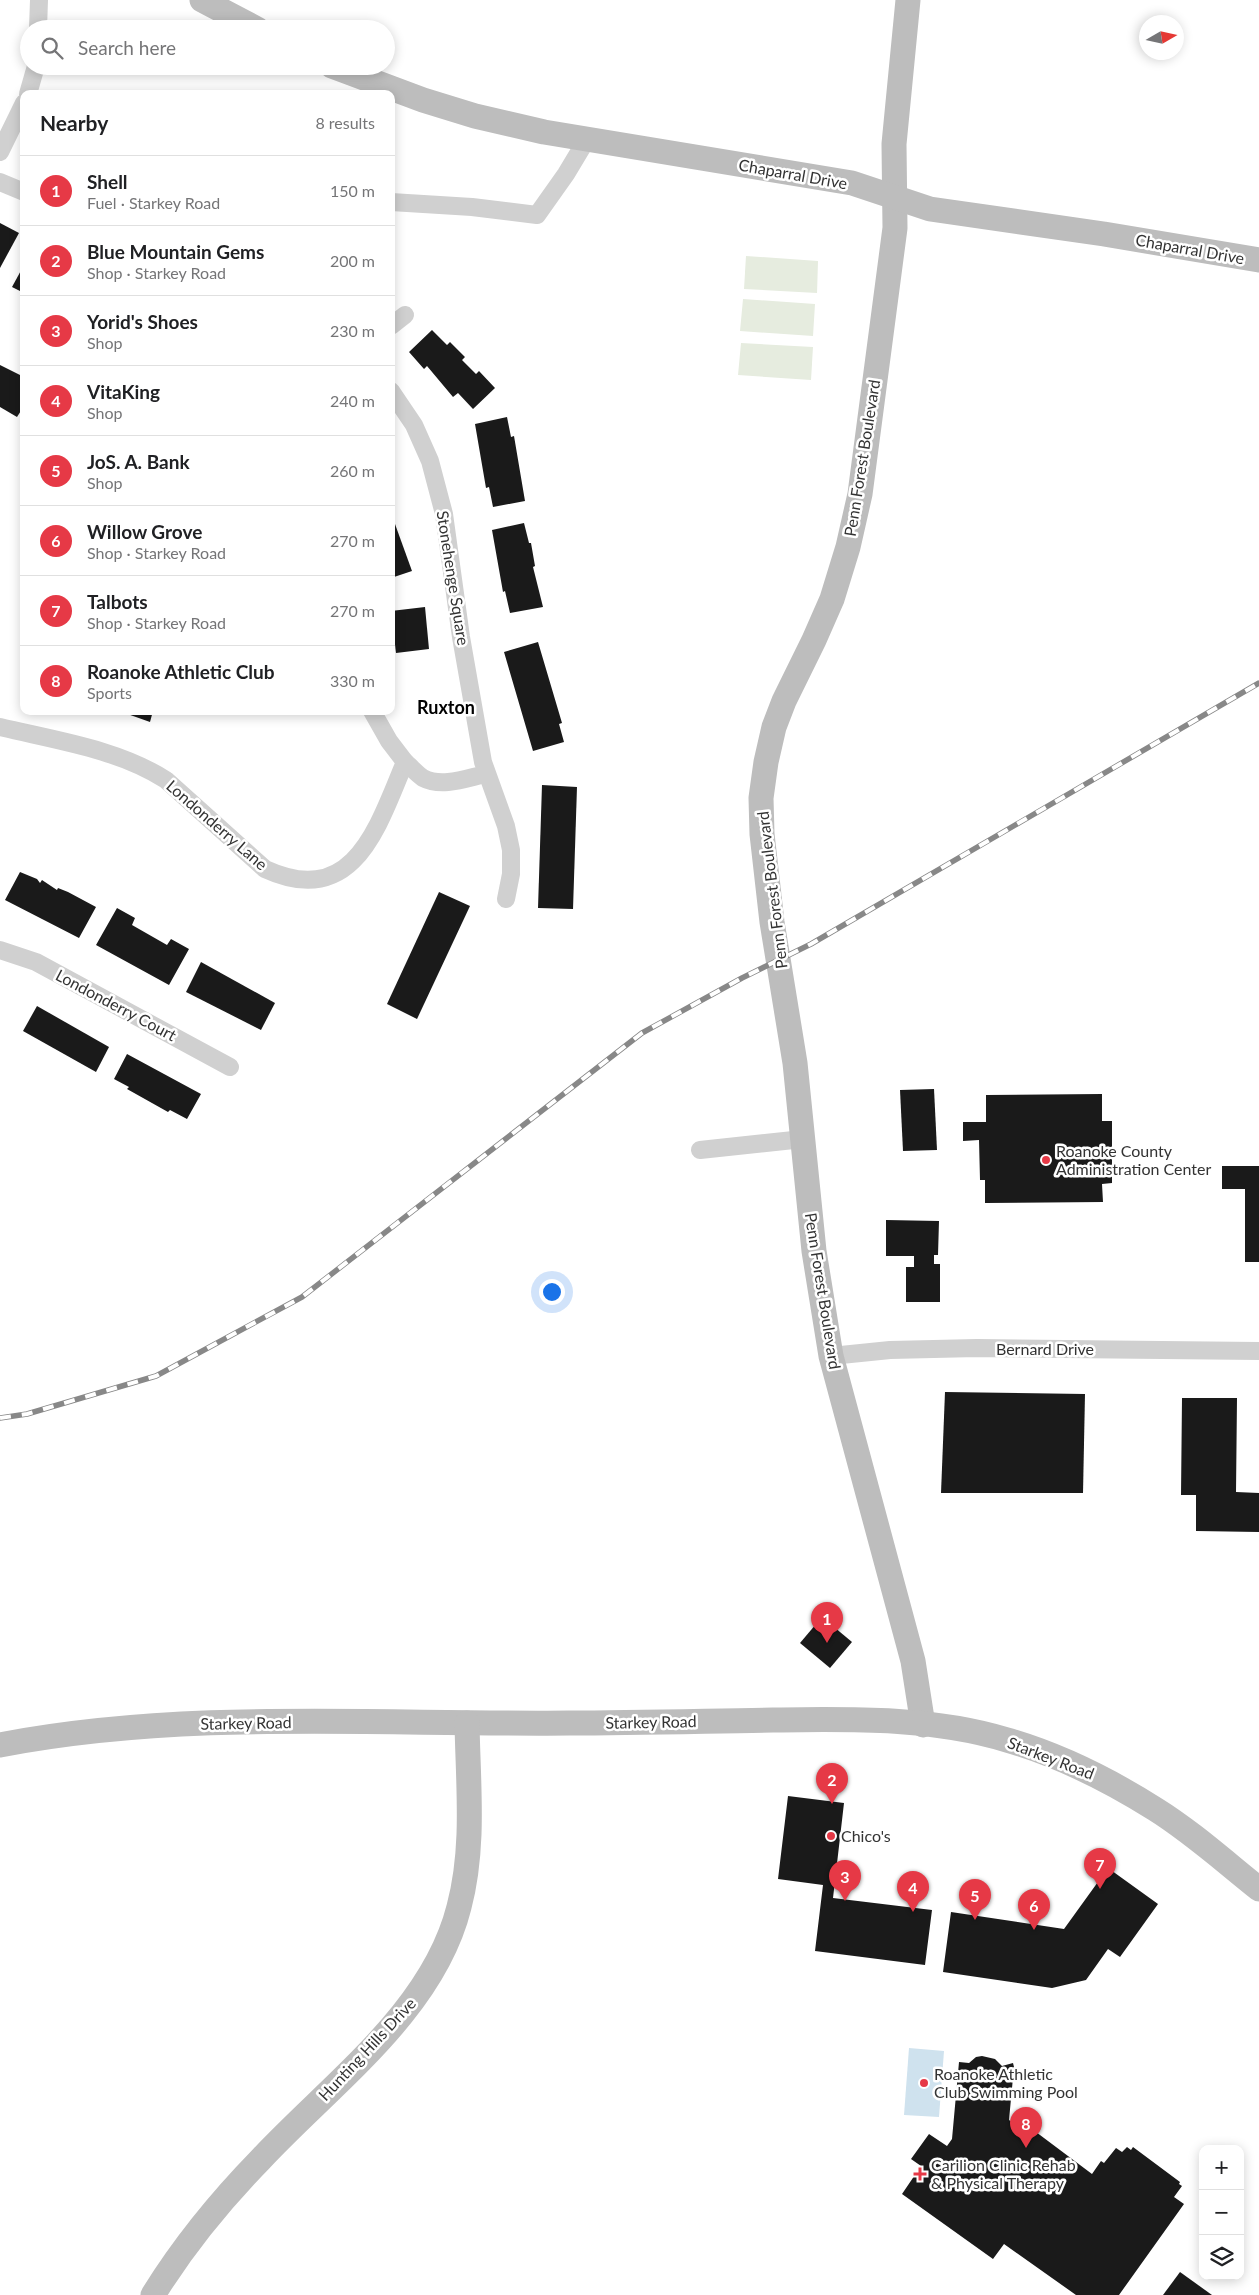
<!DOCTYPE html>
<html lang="en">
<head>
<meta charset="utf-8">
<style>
  body { margin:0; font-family:Lato,sans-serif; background:#f2f2f2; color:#202124 }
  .controls { position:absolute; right:15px; bottom:15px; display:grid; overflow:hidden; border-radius:10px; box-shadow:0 2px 12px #0003 }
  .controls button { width:45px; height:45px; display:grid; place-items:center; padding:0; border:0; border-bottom:1px solid #e0e0e0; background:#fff; color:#202124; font:25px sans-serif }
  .compass { position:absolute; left:1139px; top:15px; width:45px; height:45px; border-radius:50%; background:#fff; box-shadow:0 2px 12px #0003; rotate:81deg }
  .you { position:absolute; left:551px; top:1291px; width:18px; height:18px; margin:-12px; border:4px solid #fff; border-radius:50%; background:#1a73e8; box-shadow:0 0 0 8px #1a73e833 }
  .badge { display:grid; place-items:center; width:32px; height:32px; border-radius:50%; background:#e63946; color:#fff; font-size:16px; font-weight:700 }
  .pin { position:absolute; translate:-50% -41px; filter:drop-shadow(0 1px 2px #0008) }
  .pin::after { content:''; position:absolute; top:26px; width:18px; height:15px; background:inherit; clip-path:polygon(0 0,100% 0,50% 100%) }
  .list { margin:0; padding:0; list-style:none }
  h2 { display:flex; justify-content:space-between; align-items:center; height:65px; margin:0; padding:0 20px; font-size:21px }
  h2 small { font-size:16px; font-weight:400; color:#757577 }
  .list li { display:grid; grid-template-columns:32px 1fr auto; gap:15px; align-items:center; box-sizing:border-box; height:70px; padding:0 20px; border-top:1px solid #e0e0e0 }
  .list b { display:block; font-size:19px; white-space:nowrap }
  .list p { margin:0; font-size:16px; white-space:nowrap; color:#757577 }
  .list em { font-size:16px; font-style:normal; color:#757577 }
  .icon { flex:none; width:28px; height:28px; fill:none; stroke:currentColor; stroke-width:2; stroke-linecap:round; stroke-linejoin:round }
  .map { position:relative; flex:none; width:1259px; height:2295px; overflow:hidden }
  .search { position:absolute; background:#fff; box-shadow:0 2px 12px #0003; left:20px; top:20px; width:375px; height:55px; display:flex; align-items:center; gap:12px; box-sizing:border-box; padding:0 18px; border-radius:28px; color:#757577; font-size:19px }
  .panel { position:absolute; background:#fff; box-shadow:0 2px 12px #0003; left:20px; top:90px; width:375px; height:625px; border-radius:10px }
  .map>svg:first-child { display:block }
  .green { fill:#e6ecdf }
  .water { fill:#cfe2ee }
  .building { fill:#1a1a1a }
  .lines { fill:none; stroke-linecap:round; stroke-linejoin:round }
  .street { stroke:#d0d0d0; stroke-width:18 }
  .secondary { stroke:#bdbdbd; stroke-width:25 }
  .rail-casing { stroke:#888; stroke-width:5.5 }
  .rail { stroke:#fff; stroke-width:4; stroke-dasharray:11; stroke-linecap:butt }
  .poi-dot { fill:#e63946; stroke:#fff; stroke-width:2 }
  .labels { text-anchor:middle; stroke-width:5; stroke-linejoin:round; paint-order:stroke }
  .street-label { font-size:16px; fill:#333; stroke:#fff }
  .poi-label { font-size:16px; fill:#333; stroke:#fff; text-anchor:start }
  .neighbourhood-label { font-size:18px; font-weight:bold; fill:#000; stroke:#fff }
</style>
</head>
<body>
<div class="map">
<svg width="1259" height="2295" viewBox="0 0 1259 2295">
  <rect width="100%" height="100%" fill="#fff"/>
  <g class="green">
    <path d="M746 256 818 261 817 293 744 289Z"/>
    <path d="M743 299 815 304 813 336 740 331Z"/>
    <path d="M741 343 813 347 811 380 738 375Z"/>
  </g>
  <path class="water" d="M909 2048 944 2051 939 2117 904 2115Z"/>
  <g class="building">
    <path d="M0 223 19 233 0 268Z"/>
    <path d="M24 265V293L12 287Z"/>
    <path d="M432 330 447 345 450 342 465 357 462 360 476 374 479 371 495 388 473 409 458 393 453 397 427 366 424 369 409 352Z"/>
    <path d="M0 365 24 377V406L17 417 0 407Z"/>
    <path d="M507 417 511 437 514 436 525 501 493 507 489 487 486 488 475 424Z"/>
    <path d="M391 513 412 571 391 578Z"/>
    <path d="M524 523 529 543H531L535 566 533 567 543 607 510 613 505 591 503 592 492 530Z"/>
    <path d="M425 607 429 649 396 653 391 611Z"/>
    <path d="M538 642 562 723 559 724 564 742 533 751 504 652Z"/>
    <path d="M119 711H153L150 722Z"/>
    <path d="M542 785 577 787 573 909 538 908Z"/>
    <path d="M20 872 37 879 40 883 42 880 57 890 58 888 68 892 96 907 79 938 5 900Z"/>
    <path d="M439 892 470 906 417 1019 387 1004Z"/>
    <path d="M117 908 135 918 132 925 167 945 171 939 189 949 169 985 96 945Z"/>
    <path d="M201 962 275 1003 261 1030 186 992Z"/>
    <path d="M37 1006 109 1047 96 1072 23 1031Z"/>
    <path d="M127 1054 201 1094 187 1119 170 1110 168 1112 127 1089 129 1087 114 1079Z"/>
    <path d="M934 1089 937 1150 903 1151 900 1090Z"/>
    <path d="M1102 1094V1121H1112V1183L1102 1184 1103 1202 985 1203V1180H980L979 1140 963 1141V1122H986V1095Z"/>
    <path d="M1222 1166H1259V1262H1245V1189H1222Z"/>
    <path d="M886 1220 939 1221 938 1255H934V1264H940V1302H906V1267H914V1256H886Z"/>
    <path d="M945 1392 1085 1394 1083 1493H941Z"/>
    <path d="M1182 1398H1237L1236 1492 1259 1493V1532L1196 1531V1495H1181Z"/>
    <path d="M822 1617 852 1642 830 1668 800 1643Z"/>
    <path d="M788 1796 844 1803 833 1898 932 1910 925 1965 815 1951 823 1885 778 1879Z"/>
    <path d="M1108 1868 1158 1904 1120 1957 1108 1949 1086 1980 1052 1988 943 1972 951 1912 1064 1929Z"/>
    <path d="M982 2056 995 2059 1002 2066 1013 2063 1014 2067 1009 2120 1032 2137 1036 2132 1092 2174 1101 2161 1104 2163 1116 2148 1122 2152 1127 2147 1131 2150 1133 2147 1180 2182 1179 2184 1182 2186 1174 2197 1184 2204 1119 2295H1076L1004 2244 993 2259 902 2194 921 2166 911 2159 929 2134 947 2146 952 2139 959 2062 969 2063 976 2057Z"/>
    <path d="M1180 2272 1212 2295H1163Z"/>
  </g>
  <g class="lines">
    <g class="street">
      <path d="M38 29 39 0"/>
      <path d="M28 94 36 66"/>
      <path d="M0 152 24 103"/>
      <path d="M0 182 24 192"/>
      <path d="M391 202 472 207 537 215 566 174 587 139"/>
      <path d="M391 326 405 315"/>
      <path d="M391 391 414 425 430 461 444 514 461 637 483 762 506 826 511 850V874L506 899"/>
      <path d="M0 727C54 740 118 749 166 780L265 869C354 910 378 826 405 762L389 741 372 711"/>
      <path d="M405 762C411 767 417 774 423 778 442 788 467 778 486 774"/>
      <path d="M0 950 36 962 230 1067"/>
      <path d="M700 1150 803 1139"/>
      <path d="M831 1356 890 1350 977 1348 1259 1351"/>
    </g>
    <g class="secondary">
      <path d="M202 0 257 29"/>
      <path d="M908 0 894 144 895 228 860 494 848 547 832 599 814 640 784 701 774 727 766 762 761 798 762 834 772 922 795 1063 814 1251 831 1356 913 1661 923 1725"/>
      <path d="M332 66 423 100 475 116 544 132 852 183 930 209 1104 234 1259 260"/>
      <path d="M0 1745C187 1709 380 1725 569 1723 637 1723 705 1721 773 1720 850 1719 932 1717 1007 1740 1059 1755 1109 1780 1155 1809 1192 1832 1225 1862 1259 1889"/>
      <path d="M153 2295C184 2245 220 2201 261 2159 331 2084 433 2011 459 1907 475 1847 468 1784 467 1723"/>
    </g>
    <g class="rail-casing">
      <path id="rail" d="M0 1418 27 1414 156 1376 302 1297 642 1033 742 978 811 944 1259 683"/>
    </g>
    <use href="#rail" class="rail"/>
  </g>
  <g class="poi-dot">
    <circle cx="1046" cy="1160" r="5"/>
    <circle cx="831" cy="1836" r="5"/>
    <circle cx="924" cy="2083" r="5"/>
    <path d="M917.5 2166.5h5v5h5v5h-5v5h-5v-5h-5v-5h5z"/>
  </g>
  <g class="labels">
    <g class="street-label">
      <text transform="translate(793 174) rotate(10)" y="6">Chaparral Drive</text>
      <text transform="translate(1190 249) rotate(10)" y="6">Chaparral Drive</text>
      <text transform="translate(862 458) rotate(-81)" y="6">Penn Forest Boulevard</text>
      <text transform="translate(453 578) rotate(81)" y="6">Stonehenge Square</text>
      <text transform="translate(217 825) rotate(41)" y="6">Londonderry Lane</text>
      <text transform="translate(772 890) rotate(-97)" y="6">Penn Forest Boulevard</text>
      <text transform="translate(116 1005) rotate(28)" y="6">Londonderry Court</text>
      <text transform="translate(823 1291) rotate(81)" y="6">Penn Forest Boulevard</text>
      <text x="1045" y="1355">Bernard Drive</text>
      <text transform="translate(651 1722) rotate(-1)" y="6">Starkey Road</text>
      <text transform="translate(246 1723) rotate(-1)" y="6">Starkey Road</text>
      <text transform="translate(1051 1758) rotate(21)" y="6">Starkey Road</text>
      <text transform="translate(367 2049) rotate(-47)" y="6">Hunting Hills Drive</text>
    </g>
    <g class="poi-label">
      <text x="1056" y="1157">Roanoke County<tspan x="1056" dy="18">Administration Center</tspan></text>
      <text x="841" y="1842">Chico's</text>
      <text x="934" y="2080">Roanoke Athletic<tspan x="934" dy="18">Club Swimming Pool</tspan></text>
      <text x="931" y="2171">Carilion Clinic Rehab<tspan x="931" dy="18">&amp; Physical Therapy</tspan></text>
    </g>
    <g class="neighbourhood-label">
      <text x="446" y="714">Ruxton</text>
    </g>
  </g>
</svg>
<div class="controls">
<button>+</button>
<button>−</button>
<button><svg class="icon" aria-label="layers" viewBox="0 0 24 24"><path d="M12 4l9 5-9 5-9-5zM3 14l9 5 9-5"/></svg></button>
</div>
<svg class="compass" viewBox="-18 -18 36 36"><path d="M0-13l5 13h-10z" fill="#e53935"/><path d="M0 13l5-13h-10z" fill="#757577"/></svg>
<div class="you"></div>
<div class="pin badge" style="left:827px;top:1643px">1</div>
<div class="pin badge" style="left:832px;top:1804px">2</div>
<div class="pin badge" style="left:845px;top:1901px">3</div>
<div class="pin badge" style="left:913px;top:1912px">4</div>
<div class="pin badge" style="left:975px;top:1920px">5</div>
<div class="pin badge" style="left:1034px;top:1930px">6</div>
<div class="pin badge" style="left:1100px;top:1889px">7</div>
<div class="pin badge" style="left:1026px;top:2148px">8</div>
<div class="search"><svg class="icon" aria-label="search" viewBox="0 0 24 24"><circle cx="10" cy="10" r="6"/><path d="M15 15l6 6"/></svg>Search here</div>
<section class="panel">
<h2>Nearby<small>8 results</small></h2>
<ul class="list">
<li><span class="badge">1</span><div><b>Shell</b><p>Fuel · Starkey Road</p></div><em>150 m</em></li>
<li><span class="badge">2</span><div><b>Blue Mountain Gems</b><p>Shop · Starkey Road</p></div><em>200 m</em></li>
<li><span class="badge">3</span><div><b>Yorid's Shoes</b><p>Shop</p></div><em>230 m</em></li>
<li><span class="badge">4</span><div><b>VitaKing</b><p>Shop</p></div><em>240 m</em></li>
<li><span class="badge">5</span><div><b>JoS. A. Bank</b><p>Shop</p></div><em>260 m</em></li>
<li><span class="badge">6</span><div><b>Willow Grove</b><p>Shop · Starkey Road</p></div><em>270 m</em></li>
<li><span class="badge">7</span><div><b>Talbots</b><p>Shop · Starkey Road</p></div><em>270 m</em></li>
<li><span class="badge">8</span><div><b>Roanoke Athletic Club</b><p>Sports</p></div><em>330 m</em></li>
</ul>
</section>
</div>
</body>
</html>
